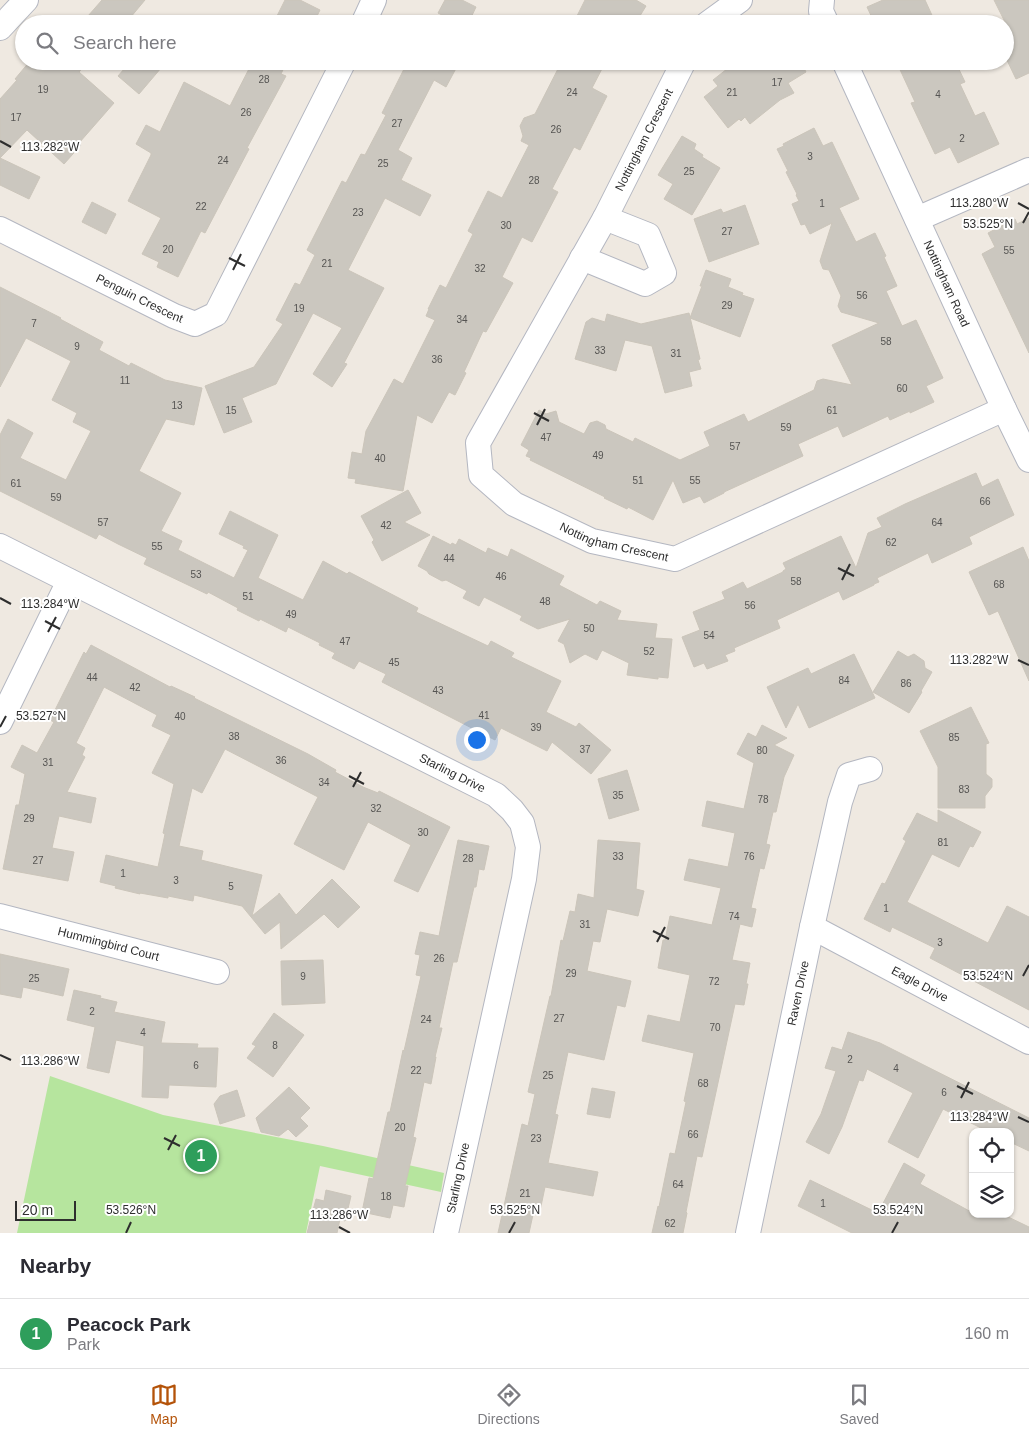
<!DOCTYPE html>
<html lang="en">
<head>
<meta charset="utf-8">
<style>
  body { margin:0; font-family:Helvetica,sans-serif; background:#f2f2f3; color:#2b2b33 }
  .controls { position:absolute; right:15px; bottom:15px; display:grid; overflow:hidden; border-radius:10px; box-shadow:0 1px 4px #0004 }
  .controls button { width:45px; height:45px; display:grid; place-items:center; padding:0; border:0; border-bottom:1px solid #e1e1e2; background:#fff; color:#2b2b33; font:25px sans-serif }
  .scale { position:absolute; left:15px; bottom:12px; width:61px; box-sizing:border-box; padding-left:5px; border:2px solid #2e2e2e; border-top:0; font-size:14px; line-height:18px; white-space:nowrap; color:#2e2e2e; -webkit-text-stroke:4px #fff; paint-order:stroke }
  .you { position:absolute; left:476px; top:739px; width:18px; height:18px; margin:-12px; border:4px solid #fff; border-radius:50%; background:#1a73e8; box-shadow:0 0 0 8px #1a73e833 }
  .badge { display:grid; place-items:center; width:32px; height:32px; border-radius:50%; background:#b45309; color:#fff; font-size:16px; font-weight:700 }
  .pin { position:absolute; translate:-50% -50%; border:2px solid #fff; box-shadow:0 1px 5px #0006 }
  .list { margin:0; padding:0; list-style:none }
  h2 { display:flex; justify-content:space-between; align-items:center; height:65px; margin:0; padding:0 20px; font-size:21px }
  h2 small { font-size:16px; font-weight:400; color:#7c7c81 }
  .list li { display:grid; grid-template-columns:32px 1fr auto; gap:15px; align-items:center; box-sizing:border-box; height:70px; padding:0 20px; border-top:1px solid #e1e1e2 }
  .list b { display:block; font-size:19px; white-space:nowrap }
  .list p { margin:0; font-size:16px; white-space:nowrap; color:#7c7c81 }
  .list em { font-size:16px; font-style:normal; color:#7c7c81 }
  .icon { flex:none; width:28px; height:28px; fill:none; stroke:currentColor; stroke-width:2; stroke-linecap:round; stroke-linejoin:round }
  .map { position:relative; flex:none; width:1029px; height:1233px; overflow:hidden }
  .search { position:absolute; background:#fff; box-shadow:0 1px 4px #0004; left:15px; right:15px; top:15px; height:55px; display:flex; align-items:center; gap:12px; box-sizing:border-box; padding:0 18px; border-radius:28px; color:#7c7c81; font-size:19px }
  .sheet { height:135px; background:#fff }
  nav { display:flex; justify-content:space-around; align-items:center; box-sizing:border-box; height:70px; border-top:1px solid #e1e1e2; background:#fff; font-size:14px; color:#7c7c81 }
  nav a { display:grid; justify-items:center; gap:2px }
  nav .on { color:#b45309 }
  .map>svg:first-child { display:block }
  .green { fill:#b6e59e }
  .building { fill:#cbc7bf; stroke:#cbc5ba }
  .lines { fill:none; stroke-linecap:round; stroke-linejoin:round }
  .street-casing { stroke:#b4b7c1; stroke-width:26 }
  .street { stroke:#fff; stroke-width:24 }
  .ticks { fill:none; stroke:#2e2e2e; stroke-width:2 }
  .labels { text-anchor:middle; stroke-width:4; stroke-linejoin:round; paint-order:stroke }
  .number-label { font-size:10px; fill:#555452 }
  .street-label { font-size:12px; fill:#2e2e2e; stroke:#fff }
  .ticks-label { font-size:12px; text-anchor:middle; fill:#2e2e2e; stroke:#fff; stroke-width:4; stroke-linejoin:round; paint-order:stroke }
</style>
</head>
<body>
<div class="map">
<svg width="1029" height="1233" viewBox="0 0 1029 1233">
  <rect width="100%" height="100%" fill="#efe9e1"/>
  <path class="green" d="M50 1076 163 1115 323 1146 444 1173 441 1192 320 1166 306 1233H17Z"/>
  <g class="building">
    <path d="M102 0H145L125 24H81Z"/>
    <path d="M285 0H300L320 10 313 24H273Z"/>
    <path d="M445 0H462L476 7 468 24H437L442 15 438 13Z"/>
    <path d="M585 0H636L646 6 635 24H573Z"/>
    <path d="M883 0H925L936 24H875L867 7Z"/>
    <path d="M994 0H1029V73L1016 79 1005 56V37L1011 34Z"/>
    <path d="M30 61H88L79 72 114 103 79 143 81 145 64 164 27 130 0 158 40 177 29 199 0 185V99L17 80 15 79Z"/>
    <path d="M131 61H167L139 94 118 76Z"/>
    <path d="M253 61H287L281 74 286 76 247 148 249 149 205 233 201 231 178 277 157 267 159 262 142 254 161 218 128 201 151 155V153L136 144 146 125 160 132 184 82 230 106Z"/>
    <path d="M408 61H460L446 87 434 80 398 150 412 158 401 180 431 195 420 216 385 198 348 270 384 288 344 363 347 364 332 387 313 374 342 328 313 313 276 384 242 398 252 422 224 433 205 386 254 367 283 324 276 320 295 283 300 285 315 255 307 250 342 181 346 183 361 154 365 155 386 115 382 113Z"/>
    <path d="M562 61H606L592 88 607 96 580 150 574 147 552 189 558 192 532 242 522 237 502 277 513 283 486 332 483 331 464 372 466 373 455 395 449 392 432 423 417 415 403 491 355 483 356 479 348 478 352 452 362 454 366 431 394 379 403 384 435 320 426 316 429 309H428L440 285 446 288 473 234 468 231 488 191 502 198 529 145 521 141 523 136 520 126 524 118 535 114Z"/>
    <path d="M737 61H800L806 72 788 83 794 93 780 100 750 124 745 117 741 121 739 119 728 128 704 97 718 86 713 80Z"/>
    <path d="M896 61H955L965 82 960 84 975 116 984 112 999 144 958 163 950 147 935 154 911 103 915 102Z"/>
    <path d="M814 128 823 146 832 142 859 199 839 208 856 242 875 233 886 256 884 257 897 286 886 291 902 326 916 320 943 378 926 386 934 402 910 413V411L890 420 888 416 843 437 838 426 798 444 803 456 724 492V493L704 503 700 496 683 503 673 480 653 520 628 507 627 509 604 498 605 497 530 460 531 458 526 456 529 450 521 445 539 410 546 414 556 411 559 422 584 434 590 423 597 421 605 425 606 429 633 442 635 438 680 460 710 446 704 432 744 414 748 422 814 390 817 381 823 379 852 385 832 345 879 323 841 312 838 306 841 296 829 270 823 269 820 261 832 223 810 234 805 224 801 225 792 204 799 201 796 195 797 194 786 172 788 171 777 149 784 146 783 144Z"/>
    <path d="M682 136 696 144 694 149 703 155 702 157 720 168 692 215 664 199 673 184 658 175Z"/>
    <path d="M92 202 116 214 106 234 82 222Z"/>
    <path d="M745 205 759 244 709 262 694 219 721 209 723 213Z"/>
    <path d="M1029 218V353L982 254 995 247 988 233 1015 219 1017 224Z"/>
    <path d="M706 270 731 279 728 287 743 293 742 295 754 299 740 337 690 318 702 286H700Z"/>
    <path d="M0 287 61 318 60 319 103 342 99 350 129 366 131 363 165 380 202 388 194 425 166 419 139 471 181 493 161 531 182 541 178 550 234 578 248 550 243 548 244 546 219 534 230 511 278 535 258 578 303 600 323 561 347 574 349 572 418 608 416 612 488 646 491 641 514 653 511 657 561 681 546 712 576 727 579 723 611 750 591 774 552 742 547 751 501 728 495 740 382 682 386 674 359 661 354 669 332 658 335 653 319 645 320 643 288 627 286 632 260 619 259 621 237 610 238 608 208 592 207 594 144 564 147 558 118 544 99 534 96 539 0 491V435L8 419 33 433 20 458 66 480 91 431 73 422 77 413 52 400 71 361 26 338 0 387Z"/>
    <path d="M689 313 700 359 698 360 701 369 689 372 692 386 665 393 652 346 625 340 616 371 575 359 586 322 592 318 605 322 607 314 641 324Z"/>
    <path d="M976 473 982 487 998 479 1014 515 969 537 972 544 932 563 928 553 877 578 879 582 874 584V585L843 600 839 591 777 620 780 628 734 648 735 651 725 655 728 661 707 669 704 663 694 667 682 637 700 630 693 612 725 599 722 592 743 582 747 589 783 572V571L786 569 783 563 841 536 856 568 868 533 882 527 877 518 905 504Z"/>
    <path d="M408 490 421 513 404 522 430 535 382 561 372 542 374 540 361 516Z"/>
    <path d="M433 536 451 545 452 543 456 545 459 539 486 553 488 548 508 557 511 549 564 576 559 585 597 605 600 601 621 611 617 620 657 624 655 638 672 639 668 678 658 677V679L627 675 629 663 602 650 597 660 585 654 570 663 564 644 558 641 570 619 538 629 520 620 522 616 484 597 479 606 463 598 467 591 446 580 442 581 429 574 427 571 418 566Z"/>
    <path d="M1023 547 1029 561V681L998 611 989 615 969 572Z"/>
    <path d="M91 645 170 687 171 686 195 697 194 698 308 754 336 770 335 772 363 787 378 793 379 791 450 827 418 892 394 881 411 845 368 822 344 870 294 844 318 797 225 749 202 793 192 788 179 846 203 851 201 860 262 875 252 916 279 894V893L296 915 332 879 360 907 338 928 324 914 281 949 280 922 265 934 242 906 194 895 193 901 168 896V898L140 893V894L115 888 116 886 100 882 106 855 158 867 165 834 163 833 174 784 152 773 171 735 152 726 157 715 104 687 76 743 85 748 82 755 85 757 67 792 96 798 91 823 59 816 52 848 74 852 68 881 3 869 16 805H19L25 774 11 767 22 745 37 753 54 722 50 720 84 652 86 654Z"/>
    <path d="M898 651 908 657 914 654 924 661 925 668 932 672 921 691 922 692 909 713 873 692Z"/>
    <path d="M854 654 875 698 809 728 798 704 786 728 767 687 808 668 811 674Z"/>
    <path d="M971 707 989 743 986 744V774L992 779V787L985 796V808H938V767L920 731Z"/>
    <path d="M762 725 787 738 774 745 794 755 784 777 776 812H773L766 844 770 845 764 869 760 868 751 908 756 909 752 927 740 924 732 960 750 963 746 984H748L744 1005 735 1004 702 1157 697 1156 686 1212 687 1213 683 1233H652L658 1206 659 1207 670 1153 675 1154 686 1102 684 1101 694 1053 642 1041 648 1015 680 1022 690 975 658 968 663 940H665L670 916 712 925 721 888 684 880 689 859 728 867 735 833 702 826 707 801 744 809 754 763 737 754 748 733 756 737Z"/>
    <path d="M627 770 639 810 609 819 598 779Z"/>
    <path d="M938 810 981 832 973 847 970 846 959 867 932 854 907 902 988 943 1007 906 1029 917V1010L930 958 935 948 892 927 890 932 864 919 882 883 885 884 906 841 903 839 917 813 938 823Z"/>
    <path d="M458 840 489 846 484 870 479 869 476 887H474L457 962H453L439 1028H442L435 1057H436L431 1084 424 1082 413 1137 416 1138 405 1186H408L404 1207 393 1205 390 1218 362 1212 369 1178 373 1179 388 1112H390L403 1050 404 1051 421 976 416 975 420 955 415 954 420 932 439 936Z"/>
    <path d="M598 840 640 843 636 889 644 891 638 916 607 909 600 942 593 941 587 971 631 981 625 1007 617 1005 604 1060 568 1052 555 1114 558 1115 548 1163 598 1172 593 1196 545 1187 540 1211 534 1210 529 1233H498L522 1124 528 1126 535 1094 528 1092 550 996H551L561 940 563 941 570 911 575 912 578 894 594 898Z"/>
    <path d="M0 954 69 969 63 996 23 987 21 998 0 994Z"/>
    <path d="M323 960 325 1003 282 1005 281 961Z"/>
    <path d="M74 990 101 996 100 998 117 1002 114 1012 165 1022 161 1043 198 1044 197 1048H218L216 1087 169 1085 168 1098 142 1097 144 1046 116 1040 109 1073 87 1068 95 1027 67 1020Z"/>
    <path d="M274 1013 304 1035 273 1077 247 1058 256 1046 252 1044Z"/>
    <path d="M848 1032 880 1043 1029 1118V1151L1010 1142V1132H989L943 1109 918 1158 888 1142 913 1093 867 1069 863 1081 859 1080 842 1127 829 1154 806 1142 821 1114 836 1071 825 1068 832 1047 842 1050Z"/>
    <path d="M289 1087 310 1108 300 1118 308 1126 296 1137 288 1129 279 1136 261 1132 256 1118Z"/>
    <path d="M592 1088 615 1092 610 1118 587 1114Z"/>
    <path d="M237 1090 245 1116 220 1124 214 1104 220 1096Z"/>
    <path d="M904 1163 925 1175 920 1184 973 1213V1214H1002L1029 1227V1233H852L798 1206 810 1180 878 1213Z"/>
    <path d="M326 1190 351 1196 345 1221 340 1219 337 1233H307L316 1199 324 1201Z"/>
  </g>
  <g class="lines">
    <g class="street-casing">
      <g id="street">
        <path d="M822 0 821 11 827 24"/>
        <path d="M363 24 374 0"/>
        <path d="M707 24 740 0"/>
        <path d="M0 28 26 0"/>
        <path id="s1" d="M684 61 605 218 478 443 481 475 514 504 592 541 675 559 1004 409"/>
        <path id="s2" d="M844 61 1004 409 1029 460"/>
        <path d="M917 219 1029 170"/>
        <path id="s3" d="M0 229 174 316 195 324 216 314 344 61"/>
        <path d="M582 258 645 284 664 273 648 235 605 218"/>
        <path id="s4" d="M0 546 496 795 512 810 522 823 528 847 524 879 446 1233"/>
        <path d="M0 722 69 581"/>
        <path id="s5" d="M0 916 217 972"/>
        <path id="s6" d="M812 927 1029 1042"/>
        <path id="s7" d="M748 1233 812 927 840 802 849 775 870 769"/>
      </g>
    </g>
    <use href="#street" class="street"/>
  </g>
  <path class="ticks" d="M0 141 11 147M1018 203 1029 209M1023 223 1029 212M229 258 245 266M233 270 241 254M534 413 549 421M537 425 545 409M838 568 854 576M842 580 850 564M0 598 11 604M45 621 60 629M48 632 56 617M1018 660 1029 665M0 727 6 716M349 776 364 784M353 787 361 772M653 931 669 939M657 942 665 927M1023 976 1029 965M0 1055 11 1060M957 1086 973 1094M961 1098 969 1082M1018 1117 1029 1122M164 1138 180 1146M168 1150 176 1135M339 1227 350 1233M126 1233 131 1222M509 1233 515 1222M892 1233 898 1222"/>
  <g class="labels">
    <g class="number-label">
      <text x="264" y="83">28</text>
      <text x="777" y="86">17</text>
      <text x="43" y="93">19</text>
      <text x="572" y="96">24</text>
      <text x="732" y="96">21</text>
      <text x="938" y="98">4</text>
      <text x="246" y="116">26</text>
      <text x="16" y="121">17</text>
      <text x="397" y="127">27</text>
      <text x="556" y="133">26</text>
      <text x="962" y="142">2</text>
      <text x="810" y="160">3</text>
      <text x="223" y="164">24</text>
      <text x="383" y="167">25</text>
      <text x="689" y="175">25</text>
      <text x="534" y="184">28</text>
      <text x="822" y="207">1</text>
      <text x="201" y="210">22</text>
      <text x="358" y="216">23</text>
      <text x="506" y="229">30</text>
      <text x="727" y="235">27</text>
      <text x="168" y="253">20</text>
      <text x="1009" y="254">55</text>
      <text x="327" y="267">21</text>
      <text x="480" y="272">32</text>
      <text x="862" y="299">56</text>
      <text x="727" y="309">29</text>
      <text x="299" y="312">19</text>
      <text x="462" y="323">34</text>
      <text x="34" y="327">7</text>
      <text x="886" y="345">58</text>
      <text x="77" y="350">9</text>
      <text x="600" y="354">33</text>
      <text x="676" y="357">31</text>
      <text x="437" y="363">36</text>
      <text x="125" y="384">11</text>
      <text x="902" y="392">60</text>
      <text x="177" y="409">13</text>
      <text x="231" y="414">15</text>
      <text x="832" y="414">61</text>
      <text x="786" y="431">59</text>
      <text x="546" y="441">47</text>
      <text x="735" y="450">57</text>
      <text x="598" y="459">49</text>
      <text x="380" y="462">40</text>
      <text x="638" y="484">51</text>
      <text x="695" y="484">55</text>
      <text x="16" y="487">61</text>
      <text x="56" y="501">59</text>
      <text x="985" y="505">66</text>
      <text x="103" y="526">57</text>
      <text x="937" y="526">64</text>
      <text x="386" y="529">42</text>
      <text x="891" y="546">62</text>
      <text x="157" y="550">55</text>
      <text x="449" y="562">44</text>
      <text x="196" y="578">53</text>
      <text x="501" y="580">46</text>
      <text x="796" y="585">58</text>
      <text x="999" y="588">68</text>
      <text x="248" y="600">51</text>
      <text x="545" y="605">48</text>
      <text x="750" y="609">56</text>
      <text x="291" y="618">49</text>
      <text x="589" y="632">50</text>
      <text x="709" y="639">54</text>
      <text x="345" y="645">47</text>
      <text x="649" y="655">52</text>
      <text x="394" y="666">45</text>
      <text x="92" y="681">44</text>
      <text x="844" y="684">84</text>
      <text x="906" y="687">86</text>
      <text x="135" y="691">42</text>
      <text x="438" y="694">43</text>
      <text x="484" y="719">41</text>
      <text x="180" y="720">40</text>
      <text x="536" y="731">39</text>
      <text x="234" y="740">38</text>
      <text x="954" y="741">85</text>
      <text x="585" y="753">37</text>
      <text x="762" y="754">80</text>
      <text x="281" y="764">36</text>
      <text x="48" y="766">31</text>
      <text x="324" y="786">34</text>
      <text x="964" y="793">83</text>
      <text x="618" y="799">35</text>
      <text x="763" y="803">78</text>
      <text x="376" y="812">32</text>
      <text x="29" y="822">29</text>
      <text x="423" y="836">30</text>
      <text x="943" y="846">81</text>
      <text x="618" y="860">33</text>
      <text x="749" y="860">76</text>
      <text x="468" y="862">28</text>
      <text x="38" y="864">27</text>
      <text x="123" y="877">1</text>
      <text x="176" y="884">3</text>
      <text x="231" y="890">5</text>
      <text x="886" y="912">1</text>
      <text x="734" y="920">74</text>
      <text x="585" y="928">31</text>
      <text x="940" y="946">3</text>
      <text x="439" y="962">26</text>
      <text x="571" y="977">29</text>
      <text x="303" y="980">9</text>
      <text x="34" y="982">25</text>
      <text x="714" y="985">72</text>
      <text x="92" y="1015">2</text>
      <text x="559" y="1022">27</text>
      <text x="426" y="1023">24</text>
      <text x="715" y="1031">70</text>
      <text x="143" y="1036">4</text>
      <text x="275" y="1049">8</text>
      <text x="850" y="1063">2</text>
      <text x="196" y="1069">6</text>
      <text x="896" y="1072">4</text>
      <text x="416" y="1074">22</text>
      <text x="548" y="1079">25</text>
      <text x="703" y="1087">68</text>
      <text x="944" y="1096">6</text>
      <text x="400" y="1131">20</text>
      <text x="693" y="1138">66</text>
      <text x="536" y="1142">23</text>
      <text x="678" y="1188">64</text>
      <text x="525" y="1197">21</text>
      <text x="386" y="1200">18</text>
      <text x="823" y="1207">1</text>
      <text x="670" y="1227">62</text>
    </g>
    <g class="street-label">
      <text transform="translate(644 140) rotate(-63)" y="4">Nottingham Crescent</text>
      <text dy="4" stroke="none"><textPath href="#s2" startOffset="245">Nottingham Road</textPath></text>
      <text dy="4" stroke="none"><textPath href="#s3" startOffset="156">Penguin Crescent</textPath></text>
      <text dy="4" stroke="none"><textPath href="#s1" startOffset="618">Nottingham Crescent</textPath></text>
      <text dy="4" stroke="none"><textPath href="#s4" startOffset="506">Starling Drive</textPath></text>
      <text dy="4" stroke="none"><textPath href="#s5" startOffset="112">Hummingbird Court</textPath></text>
      <text dy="4" stroke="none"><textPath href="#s6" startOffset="122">Eagle Drive</textPath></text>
      <text dy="4" stroke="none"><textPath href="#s7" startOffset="245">Raven Drive</textPath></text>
      <text transform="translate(458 1178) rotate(-78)" y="4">Starling Drive</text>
    </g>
  </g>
  <g class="ticks-label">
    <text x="50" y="151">113.282°W</text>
    <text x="979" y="207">113.280°W</text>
    <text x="988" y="228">53.525°N</text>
    <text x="50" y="608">113.284°W</text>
    <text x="979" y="664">113.282°W</text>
    <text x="41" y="720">53.527°N</text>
    <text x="988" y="980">53.524°N</text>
    <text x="50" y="1065">113.286°W</text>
    <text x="979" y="1121">113.284°W</text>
    <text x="131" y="1214">53.526°N</text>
    <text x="515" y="1214">53.525°N</text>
    <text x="898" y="1214">53.524°N</text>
    <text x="339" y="1219">113.286°W</text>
  </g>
</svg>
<div class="controls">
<button><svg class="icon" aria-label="locate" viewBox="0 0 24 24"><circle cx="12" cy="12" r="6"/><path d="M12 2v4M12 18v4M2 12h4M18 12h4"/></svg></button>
<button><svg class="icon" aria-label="layers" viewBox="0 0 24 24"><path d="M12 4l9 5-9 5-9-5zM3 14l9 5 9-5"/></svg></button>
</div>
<div class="scale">20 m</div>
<div class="you"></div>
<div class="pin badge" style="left:201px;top:1156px;background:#2e9e5b">1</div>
<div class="search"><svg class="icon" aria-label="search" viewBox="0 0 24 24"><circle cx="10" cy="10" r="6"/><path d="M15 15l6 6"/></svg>Search here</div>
</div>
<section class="sheet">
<h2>Nearby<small></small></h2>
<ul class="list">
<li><span class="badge" style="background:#2e9e5b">1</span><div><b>Peacock Park</b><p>Park</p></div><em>160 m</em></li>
</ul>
</section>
<nav>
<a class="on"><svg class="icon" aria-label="map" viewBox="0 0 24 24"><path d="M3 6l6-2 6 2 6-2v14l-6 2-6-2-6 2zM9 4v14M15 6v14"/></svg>Map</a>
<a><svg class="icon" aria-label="directions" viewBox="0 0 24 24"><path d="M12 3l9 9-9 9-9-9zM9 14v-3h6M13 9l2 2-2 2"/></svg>Directions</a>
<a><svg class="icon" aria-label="saved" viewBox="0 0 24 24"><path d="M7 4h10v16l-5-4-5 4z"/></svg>Saved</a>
</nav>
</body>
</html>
